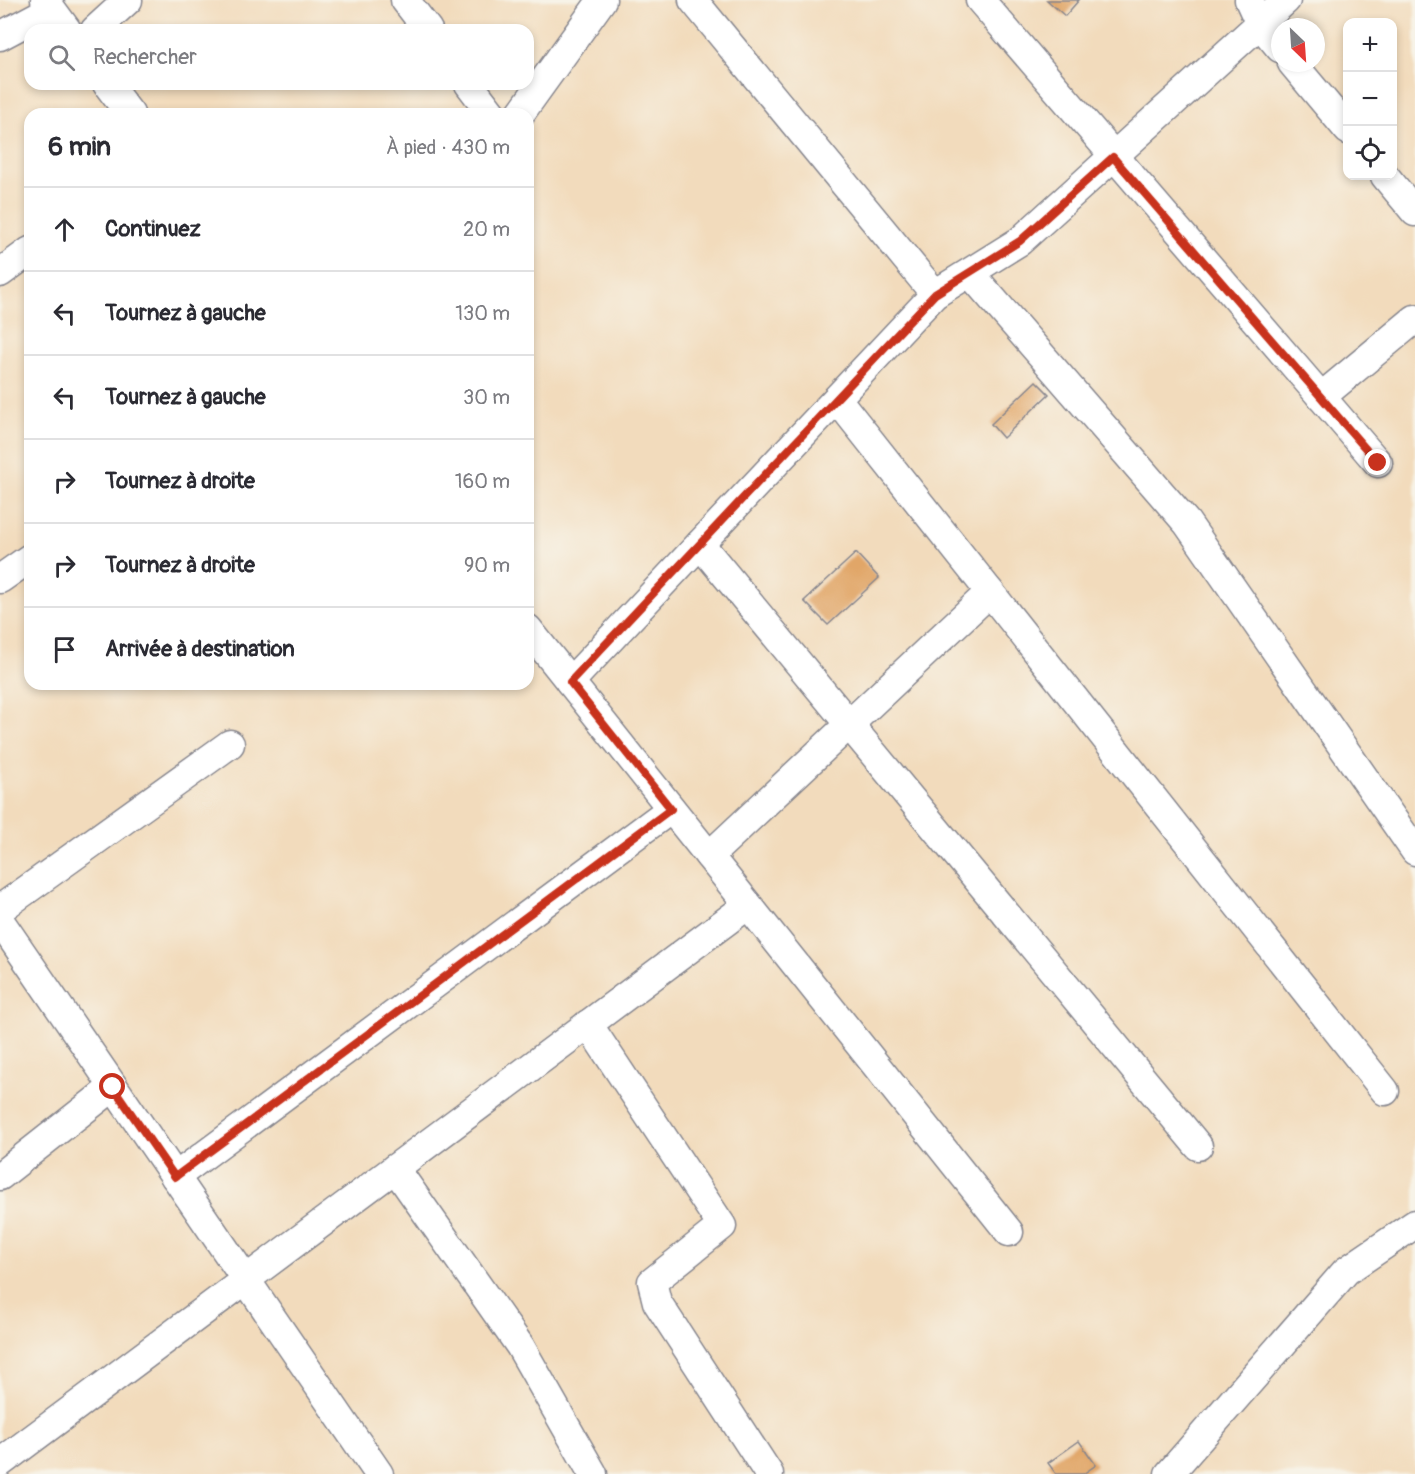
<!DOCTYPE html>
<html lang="fr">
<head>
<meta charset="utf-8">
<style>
  body { margin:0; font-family:Pangolin,sans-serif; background:#f2f2f3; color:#2b2b33 }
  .controls { position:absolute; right:18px; top:18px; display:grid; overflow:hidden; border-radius:12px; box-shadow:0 3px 9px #0003 }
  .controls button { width:54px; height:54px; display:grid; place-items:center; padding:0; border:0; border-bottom:2px solid #e1e1e2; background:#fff; color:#2b2b33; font:30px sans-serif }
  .compass { position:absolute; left:1271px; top:18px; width:54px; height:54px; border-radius:50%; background:#fff; box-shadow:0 3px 9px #0003; rotate:155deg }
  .stop { position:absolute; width:18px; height:18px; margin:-14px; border:4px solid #c8321e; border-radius:50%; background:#fff }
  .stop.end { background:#c8321e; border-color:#fff; box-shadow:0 2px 6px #0008 }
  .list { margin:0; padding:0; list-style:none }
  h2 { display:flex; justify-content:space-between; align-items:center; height:78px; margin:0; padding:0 24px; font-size:26px }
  h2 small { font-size:20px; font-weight:400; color:#7c7c81 }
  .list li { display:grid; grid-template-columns:39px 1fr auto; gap:18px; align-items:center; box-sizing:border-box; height:84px; padding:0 24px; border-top:2px solid #e1e1e2 }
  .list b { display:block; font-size:22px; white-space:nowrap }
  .list em { font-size:20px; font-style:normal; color:#7c7c81 }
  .icon { flex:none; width:33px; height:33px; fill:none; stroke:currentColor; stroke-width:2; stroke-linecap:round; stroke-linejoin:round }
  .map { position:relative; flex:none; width:1415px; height:1474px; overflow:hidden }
  .search { position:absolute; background:#fff; box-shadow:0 3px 9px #0003; left:24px; top:24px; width:510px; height:66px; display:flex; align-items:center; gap:15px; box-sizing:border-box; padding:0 21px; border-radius:18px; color:#7c7c81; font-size:22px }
  .panel { position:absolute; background:#fff; box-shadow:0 3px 9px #0003; left:24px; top:108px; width:510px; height:582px; border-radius:18px }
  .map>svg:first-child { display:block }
  .building { fill:#e1a668 }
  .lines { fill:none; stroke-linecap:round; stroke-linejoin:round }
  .street-casing { stroke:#86858d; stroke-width:31 }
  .street { stroke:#fff; stroke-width:28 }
  .route { stroke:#c8321e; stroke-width:8 }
</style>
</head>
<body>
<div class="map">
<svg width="1415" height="1474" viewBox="0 0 1415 1474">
  <rect width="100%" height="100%" fill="#f7f3e8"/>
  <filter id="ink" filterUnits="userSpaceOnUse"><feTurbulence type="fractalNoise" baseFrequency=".0167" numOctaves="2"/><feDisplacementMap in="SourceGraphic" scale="12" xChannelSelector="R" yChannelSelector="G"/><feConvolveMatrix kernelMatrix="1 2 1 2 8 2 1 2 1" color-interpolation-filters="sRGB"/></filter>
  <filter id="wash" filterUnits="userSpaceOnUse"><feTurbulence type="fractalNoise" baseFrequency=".008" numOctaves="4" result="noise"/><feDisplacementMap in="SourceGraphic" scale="24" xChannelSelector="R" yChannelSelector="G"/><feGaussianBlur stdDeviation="1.35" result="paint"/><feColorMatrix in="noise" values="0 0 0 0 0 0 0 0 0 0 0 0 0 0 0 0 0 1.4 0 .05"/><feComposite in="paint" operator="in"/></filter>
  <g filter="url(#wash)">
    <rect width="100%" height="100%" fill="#f2dbbc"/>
    <g id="blocks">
      <g class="building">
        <path d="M1047 0H1079L1065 16Z"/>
        <path d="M1036 381 1049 394 1003 438 991 424Z"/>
        <path d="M856 553 879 578 828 625 804 601Z"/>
        <path d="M1079 1441 1096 1465 1083 1474H1056L1048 1463Z"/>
      </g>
    </g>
  </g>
  <g filter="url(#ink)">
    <use href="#blocks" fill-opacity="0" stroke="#86858d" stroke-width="1.5"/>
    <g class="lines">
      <g class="street-casing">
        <g id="street">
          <path d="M45 0 67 30"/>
          <path d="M405 0 428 30"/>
          <path d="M693 0 935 294"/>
          <path d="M980 0 1378 463"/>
          <path d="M1249 0 1260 24 1280 48"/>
          <path d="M95 30 128 0"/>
          <path d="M0 36 51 9"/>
          <path d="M1292 63 1348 130"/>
          <path d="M107 84 130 114"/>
          <path d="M469 84 492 114"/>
          <path d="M520 114 602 0"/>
          <path d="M1385 176 1415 212"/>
          <path d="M0 273 30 251"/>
          <path d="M970 273 1187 523 1415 851"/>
          <path d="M1321 397 1415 319"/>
          <path d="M837 399 1385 1091"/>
          <path d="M700 544 1198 1146"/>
          <path d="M0 579 30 558"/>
          <path d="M528 629 1009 1232"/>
          <path d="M570 682 935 294 1020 241 1286 0"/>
          <path d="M709 856 990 592"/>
          <path d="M0 909 230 744"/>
          <path d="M0 921 379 1474"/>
          <path d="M588 1024 722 1226 652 1282 657 1302 769 1474"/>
          <path d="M395 1168 520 1346 593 1474"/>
          <path d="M0 1176 113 1087"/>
          <path d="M175 1177 671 809"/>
          <path d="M0 1463 748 905"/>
          <path d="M1169 1474 1346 1271 1415 1224"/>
        </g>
      </g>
      <use href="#street" class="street"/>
    </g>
  </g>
  <g class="lines" filter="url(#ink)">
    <path class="route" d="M113 1087 175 1177 671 809 570 682 935 294 1020 241 1113 157 1378 463"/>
  </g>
</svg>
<div class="controls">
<button>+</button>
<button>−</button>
<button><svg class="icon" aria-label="locate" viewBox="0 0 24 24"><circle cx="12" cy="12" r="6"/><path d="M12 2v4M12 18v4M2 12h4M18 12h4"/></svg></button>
</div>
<svg class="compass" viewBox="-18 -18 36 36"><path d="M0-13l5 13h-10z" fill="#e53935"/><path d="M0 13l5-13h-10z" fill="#7c7c81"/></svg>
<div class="stop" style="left:113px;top:1087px"></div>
<div class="stop end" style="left:1378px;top:463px"></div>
<div class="search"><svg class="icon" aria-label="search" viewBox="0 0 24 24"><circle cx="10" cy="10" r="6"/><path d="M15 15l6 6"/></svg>Rechercher</div>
<section class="panel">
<h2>6 min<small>À pied · 430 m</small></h2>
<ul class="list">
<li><svg class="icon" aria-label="ahead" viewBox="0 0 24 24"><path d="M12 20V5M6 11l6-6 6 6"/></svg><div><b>Continuez</b></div><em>20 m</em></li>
<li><svg class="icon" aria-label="left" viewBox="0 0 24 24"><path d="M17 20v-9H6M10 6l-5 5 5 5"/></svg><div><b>Tournez à gauche</b></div><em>130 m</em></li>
<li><svg class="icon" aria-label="left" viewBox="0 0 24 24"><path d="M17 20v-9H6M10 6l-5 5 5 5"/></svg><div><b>Tournez à gauche</b></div><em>30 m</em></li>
<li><svg class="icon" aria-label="right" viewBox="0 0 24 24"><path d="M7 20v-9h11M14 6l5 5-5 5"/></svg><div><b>Tournez à droite</b></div><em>160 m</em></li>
<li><svg class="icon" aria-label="right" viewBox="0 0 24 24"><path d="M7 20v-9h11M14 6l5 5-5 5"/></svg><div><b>Tournez à droite</b></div><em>90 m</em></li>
<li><svg class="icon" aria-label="arrive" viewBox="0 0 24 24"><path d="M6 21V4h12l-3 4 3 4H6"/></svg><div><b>Arrivée à destination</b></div></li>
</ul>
</section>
</div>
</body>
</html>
